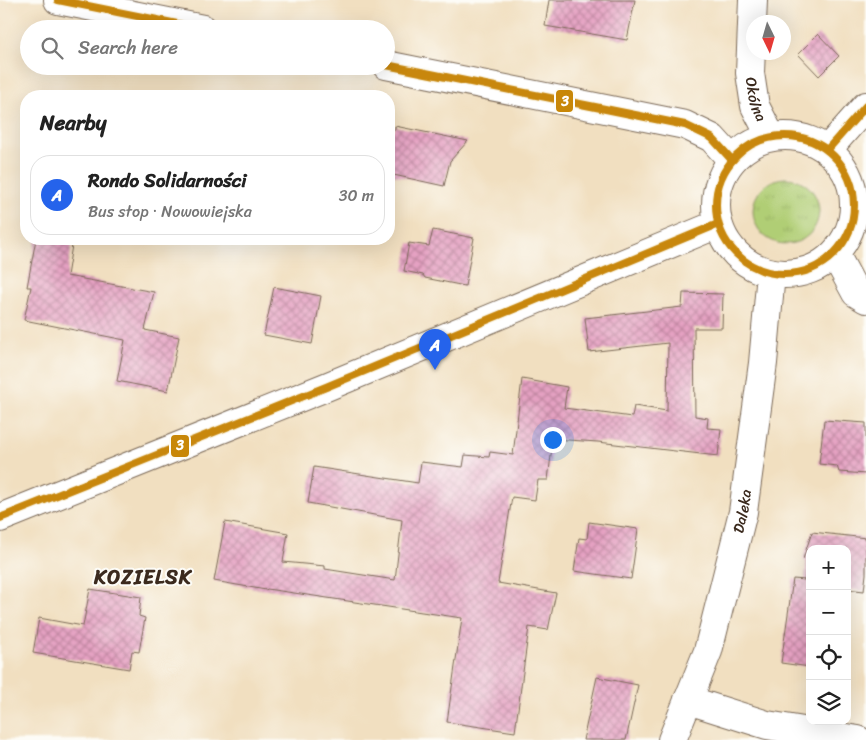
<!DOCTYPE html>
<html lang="en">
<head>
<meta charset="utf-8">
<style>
  body { margin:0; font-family:Sriracha,sans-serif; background:#f6f6f6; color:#222 }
  .controls { position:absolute; right:15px; bottom:15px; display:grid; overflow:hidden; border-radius:10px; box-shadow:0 5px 20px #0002 }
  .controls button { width:45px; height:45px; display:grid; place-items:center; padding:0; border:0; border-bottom:1px solid #e0e0e0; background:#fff; color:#222; font:25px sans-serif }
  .compass { position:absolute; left:746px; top:15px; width:45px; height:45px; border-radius:50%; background:#fff; box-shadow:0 5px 20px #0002; rotate:175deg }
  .you { position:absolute; left:552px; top:439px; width:18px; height:18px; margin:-12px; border:4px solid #fff; border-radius:50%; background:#1a73e8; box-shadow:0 0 0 8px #1a73e833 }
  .badge { display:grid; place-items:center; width:32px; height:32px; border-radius:50%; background:#2563eb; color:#fff; font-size:16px; font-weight:700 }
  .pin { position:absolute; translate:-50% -41px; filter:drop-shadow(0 1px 2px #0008) }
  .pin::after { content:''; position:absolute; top:26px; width:18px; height:15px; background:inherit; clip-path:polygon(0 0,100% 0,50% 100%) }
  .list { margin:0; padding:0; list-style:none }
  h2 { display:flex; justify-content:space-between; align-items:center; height:65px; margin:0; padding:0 20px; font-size:21px }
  h2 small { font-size:16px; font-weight:400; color:#767676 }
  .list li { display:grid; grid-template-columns:32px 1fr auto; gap:15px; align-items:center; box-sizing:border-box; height:80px; margin:0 10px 10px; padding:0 10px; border:1px solid #e0e0e0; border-radius:20px }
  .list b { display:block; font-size:19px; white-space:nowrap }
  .list p { margin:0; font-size:16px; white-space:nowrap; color:#767676 }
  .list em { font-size:16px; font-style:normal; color:#767676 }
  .icon { flex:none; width:28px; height:28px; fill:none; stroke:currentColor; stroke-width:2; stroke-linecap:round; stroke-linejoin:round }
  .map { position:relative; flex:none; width:866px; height:740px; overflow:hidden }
  .search { position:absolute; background:#fff; box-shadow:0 5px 20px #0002; left:20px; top:20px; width:375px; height:55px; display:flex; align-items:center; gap:12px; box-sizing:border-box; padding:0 18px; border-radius:28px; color:#767676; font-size:19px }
  .panel { position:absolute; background:#fff; box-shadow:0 5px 20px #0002; left:20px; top:90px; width:375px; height:155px; border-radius:20px }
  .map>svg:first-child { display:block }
  .grass { fill:url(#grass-tufts); stroke:#767c4a }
  .building { fill:url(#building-cross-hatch) }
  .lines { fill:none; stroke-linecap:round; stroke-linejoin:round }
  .minor-casing { stroke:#7b6957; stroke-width:30 }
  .minor { stroke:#fff; stroke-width:28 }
  .bus-1-casing { stroke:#fdfcf7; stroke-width:11 }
  .bus-1 { stroke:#c88708; stroke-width:8 }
  .labels { text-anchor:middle; stroke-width:4; stroke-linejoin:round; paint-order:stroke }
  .street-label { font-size:15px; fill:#3b2a1e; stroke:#fdfcf7 }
  .district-label { font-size:20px; font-weight:bold; letter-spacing:1px; fill:#3b2a1e; stroke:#fdfcf7 }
  .line-badge { stroke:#fdfcf7; stroke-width:2 }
  .badge-label { font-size:14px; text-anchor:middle; font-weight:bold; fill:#fff }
</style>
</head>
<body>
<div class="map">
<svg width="866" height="740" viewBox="0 0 866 740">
  <defs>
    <pattern id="grass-tufts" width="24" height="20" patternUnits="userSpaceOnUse" patternTransform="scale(1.25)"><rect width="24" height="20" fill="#b0ce75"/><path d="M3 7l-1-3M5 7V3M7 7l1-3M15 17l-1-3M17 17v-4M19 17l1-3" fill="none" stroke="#98b165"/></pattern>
    <pattern id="building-cross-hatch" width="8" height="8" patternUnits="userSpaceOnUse" patternTransform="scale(1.25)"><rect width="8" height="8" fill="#e5a1c2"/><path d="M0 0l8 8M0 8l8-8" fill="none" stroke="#bb839d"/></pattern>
  </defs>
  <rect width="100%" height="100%" fill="#fdfcf7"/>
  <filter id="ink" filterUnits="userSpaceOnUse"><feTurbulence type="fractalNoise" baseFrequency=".02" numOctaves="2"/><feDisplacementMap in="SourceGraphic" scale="10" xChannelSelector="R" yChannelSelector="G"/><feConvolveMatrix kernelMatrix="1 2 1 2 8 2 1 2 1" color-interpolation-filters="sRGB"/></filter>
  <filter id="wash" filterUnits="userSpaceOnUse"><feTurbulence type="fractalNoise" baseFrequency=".0096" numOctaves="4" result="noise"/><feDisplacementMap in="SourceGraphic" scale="20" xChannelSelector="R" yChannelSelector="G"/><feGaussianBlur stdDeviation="1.12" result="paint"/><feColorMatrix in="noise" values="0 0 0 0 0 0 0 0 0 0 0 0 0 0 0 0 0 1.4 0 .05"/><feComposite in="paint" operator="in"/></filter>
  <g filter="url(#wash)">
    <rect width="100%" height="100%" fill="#f1dfc0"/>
    <circle class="grass" cx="786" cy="211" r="33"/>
    <g id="blocks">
      <g class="building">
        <path d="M549 0H635L627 40 545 26Z"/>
        <path d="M818 34 839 56 819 76 798 54Z"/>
        <path d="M395 126 468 141 450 161 444 186 389 174V129L395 130Z"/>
        <path d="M433 230 474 238 465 286 425 278 423 275 404 271 409 243 429 246Z"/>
        <path d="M36 239H73L67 276 154 292 145 330 179 337 168 391 117 381 125 340 24 320 31 287H27Z"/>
        <path d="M274 287 321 296 312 344 264 335Z"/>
        <path d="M683 293 723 294 722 328H694L695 416 708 418 707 428 721 429 718 456 598 442 553 439 548 480H538L535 500 512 497 498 583 556 593 548 630 529 627 515 732 447 722 462 618 267 589 266 590 214 581 225 522 288 533 283 562 325 566V569L395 580 402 520 308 503 314 467 418 483 421 462 463 467 465 455 489 457 490 452 513 455 522 379 567 387 564 408 632 417 634 406 667 411 668 343 589 352 585 318 682 307Z"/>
        <path d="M824 420 866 423V474L839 472 837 466 819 464Z"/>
        <path d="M589 522 638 529 631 579 574 571 579 538 587 539Z"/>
        <path d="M812 532 866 538V574L864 591 847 589V549H810V667L781 663 793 579 805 580 806 562 803 559Z"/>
        <path d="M90 589 141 597 139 616 145 618 139 652 132 651 129 669 33 653 39 618 83 626Z"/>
        <path d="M597 677 638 685 626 740H583Z"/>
      </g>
    </g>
  </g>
  <g filter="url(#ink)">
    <use href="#blocks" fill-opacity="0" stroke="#7b6957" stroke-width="1"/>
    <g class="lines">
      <g class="minor-casing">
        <g id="minor">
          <path d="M58 0 203 29"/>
          <path id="s1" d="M753 0 750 73 755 106 771 137"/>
          <path d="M386 65 685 125 712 138 732 160"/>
          <circle cx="785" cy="205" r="69"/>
          <path d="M828 149 866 106"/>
          <path d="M835 254 856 293 866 299"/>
          <path d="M0 518 326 387 718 224"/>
          <path d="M688 700 767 725 858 740"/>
          <path id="s2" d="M672 740 708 651 743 512 763 363 771 273"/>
        </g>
      </g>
      <use href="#minor" class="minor"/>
      <g class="bus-1-casing">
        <g id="bus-1">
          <path d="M58 0 202 29"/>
          <path d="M386 65 685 125 712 138 732 160"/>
          <circle cx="785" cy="205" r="69"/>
          <path d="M828 149 866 106"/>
          <path d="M0 518 326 387 718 224"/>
        </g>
      </g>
      <use href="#bus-1" class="bus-1"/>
    </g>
  </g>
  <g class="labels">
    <g class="street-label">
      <text dy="5" stroke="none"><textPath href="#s1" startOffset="100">Okólna</textPath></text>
      <text dy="5" stroke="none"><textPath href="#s2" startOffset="240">Daleka</textPath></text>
    </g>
    <g class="district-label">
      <text x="143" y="584">KOZIELSK</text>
    </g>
  </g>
  <g class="line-badge">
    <rect x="555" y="89" width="19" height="24" rx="5" fill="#c88708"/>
    <rect x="170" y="434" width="20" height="24" rx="5" fill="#c88708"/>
  </g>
  <g class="badge-label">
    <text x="565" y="106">3</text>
    <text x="180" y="450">3</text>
  </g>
</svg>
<div class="controls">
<button>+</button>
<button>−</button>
<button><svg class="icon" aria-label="locate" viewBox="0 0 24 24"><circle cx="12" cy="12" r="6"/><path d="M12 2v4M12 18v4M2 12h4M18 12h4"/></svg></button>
<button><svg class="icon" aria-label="layers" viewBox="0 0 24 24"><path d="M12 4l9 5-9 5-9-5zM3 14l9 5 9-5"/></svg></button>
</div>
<svg class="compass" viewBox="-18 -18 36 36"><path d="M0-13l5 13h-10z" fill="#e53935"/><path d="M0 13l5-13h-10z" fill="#767676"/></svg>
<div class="you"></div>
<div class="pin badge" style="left:435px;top:370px">A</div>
<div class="search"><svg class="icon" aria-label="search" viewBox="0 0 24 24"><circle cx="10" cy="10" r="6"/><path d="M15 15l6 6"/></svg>Search here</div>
<section class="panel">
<h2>Nearby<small></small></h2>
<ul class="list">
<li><span class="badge">A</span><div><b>Rondo Solidarności</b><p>Bus stop · Nowowiejska</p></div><em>30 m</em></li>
</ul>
</section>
</div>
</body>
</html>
